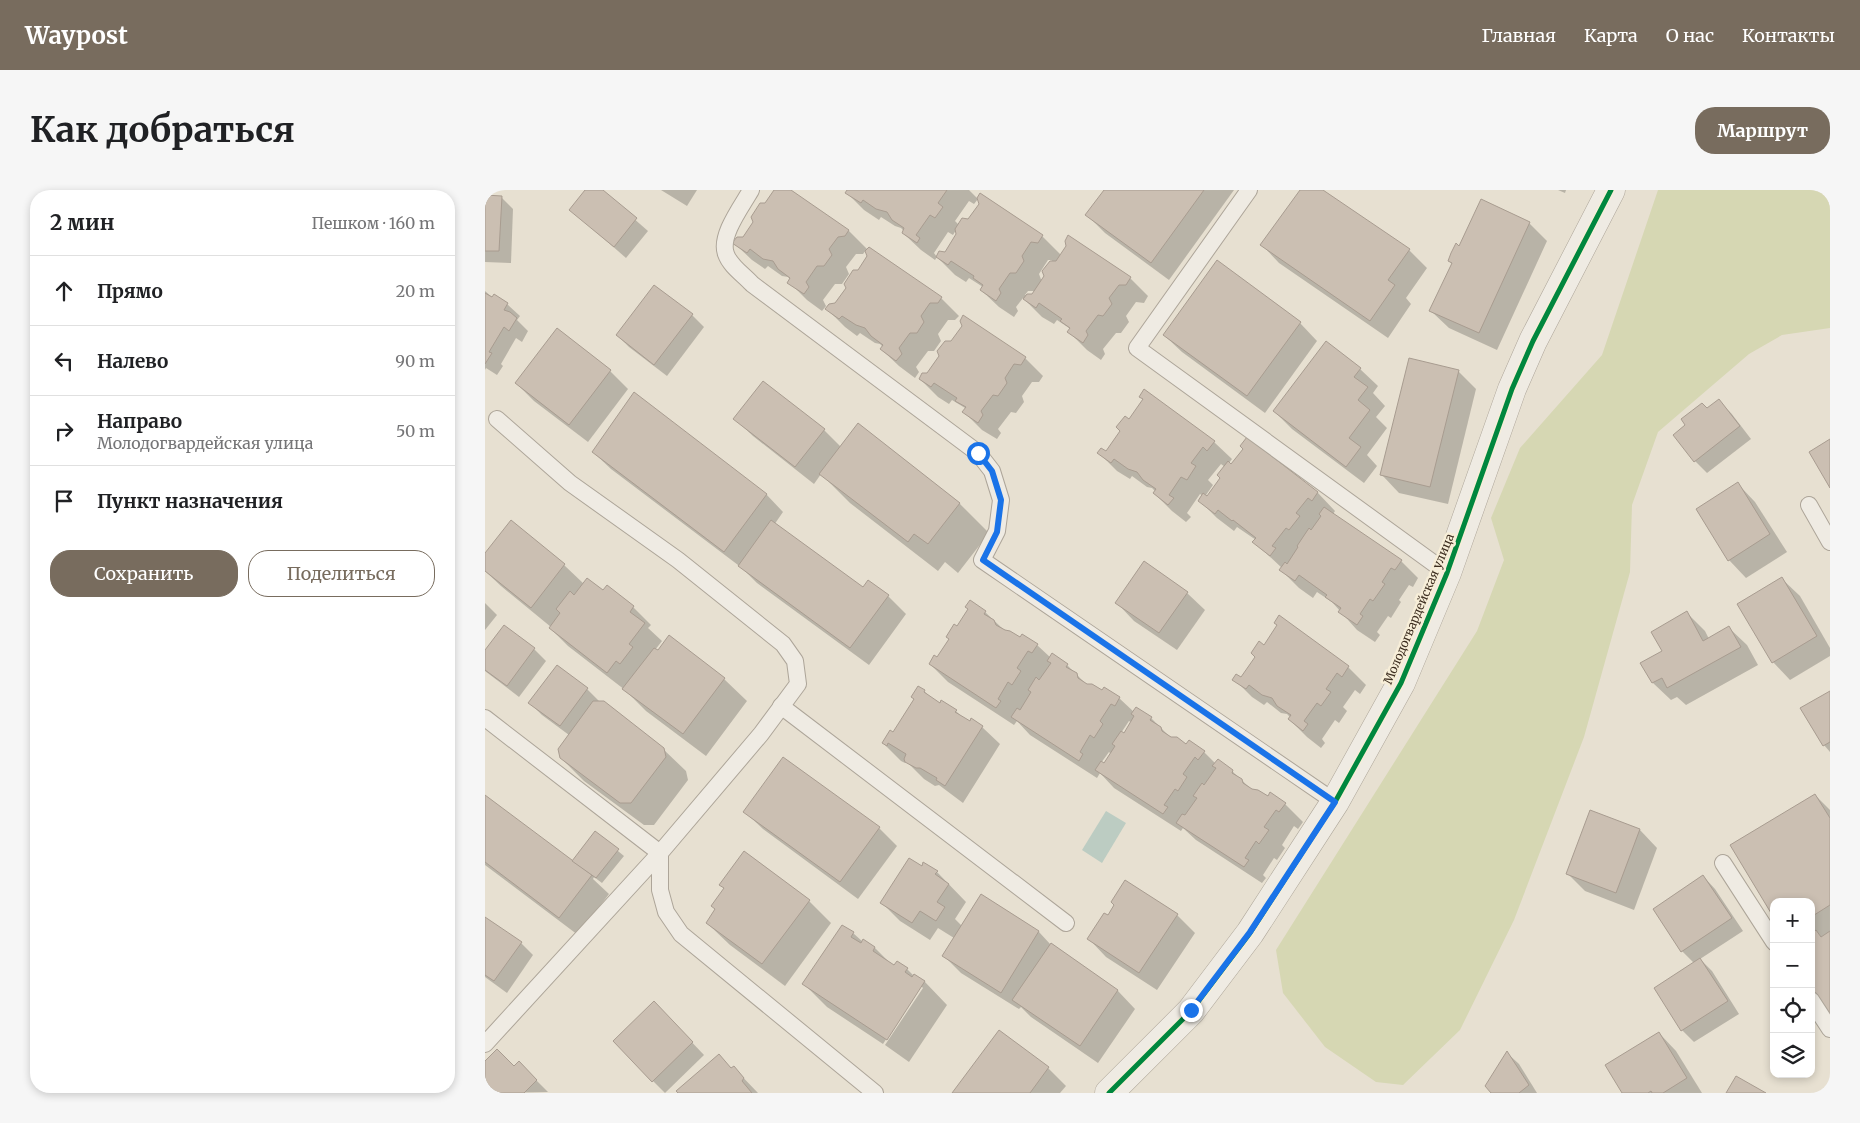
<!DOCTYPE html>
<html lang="ru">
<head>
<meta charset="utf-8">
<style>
  body { margin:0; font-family:Merriweather,serif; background:#f6f6f6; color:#202124 }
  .controls { position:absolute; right:15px; bottom:15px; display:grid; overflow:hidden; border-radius:10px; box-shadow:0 2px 8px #0003 }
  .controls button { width:45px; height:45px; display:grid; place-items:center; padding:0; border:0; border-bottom:1px solid #e0e0e0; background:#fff; color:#202124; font:25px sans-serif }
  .stop { position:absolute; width:15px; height:15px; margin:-11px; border:4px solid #1a73e8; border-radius:50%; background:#fff }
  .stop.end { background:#1a73e8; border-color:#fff; box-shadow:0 1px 5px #0008 }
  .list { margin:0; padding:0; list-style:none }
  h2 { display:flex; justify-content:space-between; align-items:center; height:65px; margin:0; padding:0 20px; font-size:21px }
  h2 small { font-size:16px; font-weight:400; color:#757577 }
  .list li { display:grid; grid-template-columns:32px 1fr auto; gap:15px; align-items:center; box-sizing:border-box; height:70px; padding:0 20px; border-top:1px solid #e0e0e0 }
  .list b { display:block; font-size:19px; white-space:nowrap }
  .list p { margin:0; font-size:16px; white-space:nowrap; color:#757577 }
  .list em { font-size:16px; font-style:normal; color:#757577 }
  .actions { display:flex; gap:10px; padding:15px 20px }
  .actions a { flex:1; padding:11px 0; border:1px solid #786c5e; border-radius:20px; text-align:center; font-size:18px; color:#786c5e }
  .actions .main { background:#786c5e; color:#fff }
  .icon { flex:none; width:28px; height:28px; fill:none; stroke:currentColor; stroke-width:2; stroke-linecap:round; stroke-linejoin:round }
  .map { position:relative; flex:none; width:1345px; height:903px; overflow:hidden; border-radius:20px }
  header { display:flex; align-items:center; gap:30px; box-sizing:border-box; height:70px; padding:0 25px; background:#786c5e; color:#fff }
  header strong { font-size:24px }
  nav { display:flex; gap:28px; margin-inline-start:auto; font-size:18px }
  .intro { display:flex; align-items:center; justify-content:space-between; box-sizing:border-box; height:120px; padding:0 30px }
  h1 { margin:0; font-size:35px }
  .button { padding:12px 22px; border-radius:20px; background:#786c5e; color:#fff; font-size:18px; font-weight:700 }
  main { display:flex; gap:30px; padding:0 30px }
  aside { flex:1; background:#fff; border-radius:20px; box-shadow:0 2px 8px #0003 }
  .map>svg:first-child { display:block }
  .green { fill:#d6d7b3 }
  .water { fill:#bcccc2 }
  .shadow { fill:#0003; fill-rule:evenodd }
  .building { fill:#cbbfb2; stroke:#a89c90 }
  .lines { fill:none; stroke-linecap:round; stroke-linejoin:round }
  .lane-casing { stroke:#ada599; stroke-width:18 }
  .street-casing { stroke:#ada599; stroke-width:29 }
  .lane { stroke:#efebe3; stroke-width:16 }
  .street { stroke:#efebe3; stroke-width:28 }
  .cycleway-casing { stroke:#f7eed8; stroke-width:8 }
  .cycleway { stroke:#00873e; stroke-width:5 }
  .route { stroke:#1a73e8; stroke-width:6 }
  .labels { text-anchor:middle; stroke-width:5; stroke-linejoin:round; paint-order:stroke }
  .street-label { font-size:12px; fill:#3d2e20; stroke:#f7eed8 }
</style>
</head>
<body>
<header>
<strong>Waypost</strong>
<nav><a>Главная</a><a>Карта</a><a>О нас</a><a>Контакты</a></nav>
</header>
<div class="intro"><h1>Как добраться</h1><a class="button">Маршрут</a></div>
<main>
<aside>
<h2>2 мин<small>Пешком · 160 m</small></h2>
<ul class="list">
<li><svg class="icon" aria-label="ahead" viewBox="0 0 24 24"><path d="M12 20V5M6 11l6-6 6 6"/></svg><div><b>Прямо</b></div><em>20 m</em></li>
<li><svg class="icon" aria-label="left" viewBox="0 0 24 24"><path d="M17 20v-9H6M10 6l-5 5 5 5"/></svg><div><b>Налево</b></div><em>90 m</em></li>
<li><svg class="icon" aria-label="right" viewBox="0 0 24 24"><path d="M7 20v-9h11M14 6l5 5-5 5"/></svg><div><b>Направо</b><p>Молодогвардейская улица</p></div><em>50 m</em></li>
<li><svg class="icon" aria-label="arrive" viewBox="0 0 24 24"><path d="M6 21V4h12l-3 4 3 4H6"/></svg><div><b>Пункт назначения</b></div></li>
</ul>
<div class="actions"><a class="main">Сохранить</a><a>Поделиться</a></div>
</aside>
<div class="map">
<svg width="1345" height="903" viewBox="0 0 1345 903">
  <rect width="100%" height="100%" fill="#e7e0d1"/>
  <path class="green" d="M1173 0H1345V138L1297 145 1264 164 1173 242 1147 315 1145 382 1099 547 1029 730 975 840 918 895 891 892 840 857 798 803 791 760 992 441 1019 370 1006 328 1035 258 1117 165Z"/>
  <path class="water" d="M621 621 641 633 617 673 597 660Z"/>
  <g class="shadow">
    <path d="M102 0H116L163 41 141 68 86 20Z"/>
    <path d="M176 0H212L202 16Z"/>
    <path d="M290 0H303L364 41 383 60 456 108 474 126 470 130H463L453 144 456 151 449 161H443L431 177 434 182 430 188 414 176 396 159 398 157 395 154 390 153 375 143 372 146 360 137 342 119 351 114 374 81 384 66 381 60 378 64H371L361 77 364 84 357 94H350L338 110 341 116 337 121 322 110 304 92 306 90 303 87 297 86 283 76 280 79 267 70 249 53 258 48Z"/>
    <path d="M363 0H484L493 9 496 5 557 46 576 65 645 88 663 106 659 113 651 112 641 126 644 132 636 143H631L618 159 620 164 616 170 602 160 584 142 586 139 584 138 572 130 569 134 557 127 538 108 531 117 533 121 529 127 514 117 496 100 498 97 484 88 481 92 470 85 452 67 450 70 436 60 418 43 419 41 416 38 410 36 396 27 394 30 379 20 362 3ZM493 9 495 14 483 30 474 35 470 31 484 11 489 14ZM471 40 473 44 460 63 452 67 449 63 463 42 468 45ZM563 70H567L558 82 560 86 557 92 554 84ZM543 101H551L548 105H540Z"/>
    <path d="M620 0H749L684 90 620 43 602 25Z"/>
    <path d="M816 0H836L924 60 942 78 921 108 926 114 903 148 794 73 777 55Z"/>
    <path d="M1073 0H1081L1080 3Z"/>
    <path d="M0 6 16 7 28 19 26 73 0 72Z"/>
    <path d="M1044 33 1062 51 1012 160 964 138 946 121 967 74 964 71 975 57Z"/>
    <path d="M0 101 8 108 9 106 22 114 35 126 32 130 43 141 37 152 31 148 16 174 18 176 12 185 1 178 0 180Z"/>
    <path d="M207 125 219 137 182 186 144 157 132 145Z"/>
    <path d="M815 133 832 151 780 223 697 162 679 145Z"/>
    <path d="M72 140 125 181 143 199 103 252 49 211 31 193Z"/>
    <path d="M540 168 558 186 554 192H547L537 206 539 212 531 223 526 222 513 239 516 243 512 249 497 240 479 222 481 219 480 218 467 210 464 214 453 207 435 189Z"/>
    <path d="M875 179 893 196 888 203 900 216 891 227 902 238 882 265 892 276 879 293 807 239 789 221Z"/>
    <path d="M973 181 991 199 963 314 914 303 897 285Z"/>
    <path d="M656 207 729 252 747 269 744 273 746 276 760 259 762 249 833 303 850 321 848 324 916 371 933 388 928 397 924 395 914 410 916 412 906 428 903 426 892 442 895 445 890 452 872 440 847 412 832 402 828 408 814 398 796 380 797 378 769 352 771 350 752 337 749 341 732 328 715 311 718 306 715 304 702 323 706 327 701 332 687 321 669 303 670 301 667 298 662 297 647 286 645 289 632 281 614 263H622L659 210ZM736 274 740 277 737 288 723 307 721 305 728 295 723 290Z"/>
    <path d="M1233 211 1246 223 1266 249 1222 283 1210 271 1222 220Z"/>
    <path d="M250 229 339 240 356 257 373 235 475 314 504 343 473 383 460 372 453 381 365 313 336 284 329 294 268 246Z"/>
    <path d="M108 262 281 304 298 322 289 335 378 399 383 392 403 406 421 424 384 475 272 393 257 378 126 279Z"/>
    <path d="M1253 294 1270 312 1302 362 1261 388 1244 370Z"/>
    <path d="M26 332 79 375 99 394 118 402 122 397 148 417 166 435 163 438 177 451 170 460 239 489 262 511 221 566 161 521 140 500 83 456 65 438 66 437 16 396 0 381V365Z"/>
    <path d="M1297 389 1315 406 1345 458V466L1305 490 1288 472Z"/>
    <path d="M702 403 720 420 692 460 649 431 632 413Z"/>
    <path d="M0 413 12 425 0 440Z"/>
    <path d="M500 422 518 439 535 449 538 446 552 455 566 468 568 465 582 475 600 493 617 502 620 499 634 508 649 522 652 518 666 528 684 546 719 562 731 574 747 581 765 598 800 614 818 632 813 639 809 636 797 655 800 658 792 670 789 668 778 685 781 688 777 693 711 650 698 638 696 641 629 598 615 583 612 588 545 545 532 531 529 535 463 492 445 474 453 469 472 438ZM644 531 647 533 639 545 636 543ZM624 562 626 564 619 575 616 573Z"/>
    <path d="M1202 423 1220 441 1224 449 1244 438 1262 455 1273 475 1201 515 1192 507 1186 510 1168 493 1157 473 1178 461Z"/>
    <path d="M794 427 863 477 881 495 875 504 870 500 858 517 862 521 854 533 850 530 837 549 840 553 836 558 822 547 804 529 805 527 802 524 796 523 782 512 779 515 767 507 749 489H756L793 436Z"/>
    <path d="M19 437 49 459 61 471 34 507 0 481V462Z"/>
    <path d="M102 499 114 511 113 512 178 559 201 581 203 590 169 635H159L99 591 76 568 84 545 57 525 45 513Z"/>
    <path d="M439 501 447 509 471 521 480 530 497 537 515 554 478 613 454 595 450 596 439 589 421 571 420 573 416 571 398 553 409 544Z"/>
    <path d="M1345 502V562L1339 555Z"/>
    <path d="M1330 605 1345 620V828L1326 798V712Z"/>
    <path d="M0 606 88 672 111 643 139 666 117 693 109 687 108 689 124 704 93 745 0 675Z"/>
    <path d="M260 622 394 638 412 656 373 709 278 639Z"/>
    <path d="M1106 622 1155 640 1172 658 1149 720 1100 701 1082 683Z"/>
    <path d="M437 677 452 682 481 712 470 729 477 736 496 706 554 742 566 755 633 801 650 819 613 873 546 827 536 817 534 819 476 783 459 766 469 748 453 738 445 750 415 731 397 713Z"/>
    <path d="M1218 686 1230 699 1258 741 1215 769 1227 781 1254 824 1209 852 1197 840 1209 773 1197 761 1169 719Z"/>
    <path d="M641 692 692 725 710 743 672 800 621 767 604 749 623 727Z"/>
    <path d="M324 711 346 733 300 796 245 755 222 733Z"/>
    <path d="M0 728 36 753 48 765 22 803 0 787Z"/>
    <path d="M368 743 378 752 390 758 407 775 422 779 429 786 440 792 462 815 424 872 400 855 438 798 436 796 398 854 342 817 319 794Z"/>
    <path d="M181 825 219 865 180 903 168 891Z"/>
    <path d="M1174 843 1191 861 1217 903H1139Z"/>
    <path d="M1022 863 1034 874 1052 903H1008Z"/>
    <path d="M0 873 29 878 34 873 63 902 0 903Z"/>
    <path d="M248 877 273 903H195L247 879Z"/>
    <path d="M563 878 581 896 575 903H469Z"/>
  </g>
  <g class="building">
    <path d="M100 0H118L152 28 129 57 84 20Z"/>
    <path d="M289 0H306L364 40 360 46 353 47 344 59 347 65 339 76H332L321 92 324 97 319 104 302 93 305 88 293 79 288 71 278 69 265 59 262 63 247 53 252 47H258L268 32 266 27 275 13H280Z"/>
    <path d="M362 0H462L453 13 458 17 450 28 445 25 431 45 435 48 432 53 417 43 419 38 407 30 402 22 391 19 378 10 376 13 360 3Z"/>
    <path d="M619 0H719L666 73 600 25Z"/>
    <path d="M815 0H838L925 59 903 90 910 95 885 131 775 55Z"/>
    <path d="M495 3 558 45 553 53 546 52 537 66 539 71 531 83H525L514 99 516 103 511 111 495 100 498 95 488 88 489 86 466 71 463 75 451 67 454 61 460 62 471 44 470 39 477 28 483 29 494 14 492 8Z"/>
    <path d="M0 5 17 6 14 61H0Z"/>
    <path d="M996 9 1045 32 994 143 944 121 967 73 963 71 966 63 971 53 974 56Z"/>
    <path d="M583 45 646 87 641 95H634L624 108 627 114 618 126 613 125 601 141 603 145 598 153 582 142 585 138 575 131 577 129 554 113 551 118 538 109 542 104H547L559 86 557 81 565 71H571L581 56 580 51Z"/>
    <path d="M384 57 457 107 453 113H445L436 126 439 132 432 143H425L414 158 417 164 411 171 395 159 398 155 386 146 380 138 371 135 357 126 354 129 340 119 344 114 350 113 361 98 359 94 368 80H373L382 66 380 61Z"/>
    <path d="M732 70 816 132 762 206 678 145Z"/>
    <path d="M169 95 208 124 169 175 131 145Z"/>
    <path d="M0 103 7 107 9 104 23 113 19 120 25 122 32 128 24 141 19 137 4 162 7 163 0 174Z"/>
    <path d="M478 125 541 167 536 175 529 174 520 188 522 193 513 206 508 205 496 221 498 225 493 233 477 222 481 217 470 211 472 208 449 193 446 197 434 189 437 183H442L454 166 452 161 460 151H466L477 136 475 131Z"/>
    <path d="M72 138 126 180 84 235 30 193Z"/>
    <path d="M841 151 876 178 869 187 883 197 873 210 885 220 864 248 876 257 861 277 788 221Z"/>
    <path d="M924 168 974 180 945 297 895 285Z"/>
    <path d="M278 191 340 239 310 277 248 229Z"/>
    <path d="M659 199 730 251 722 261 718 257 706 273 711 276 702 290 696 287 684 305 689 308 683 315 668 303 671 299 658 290 652 282 643 279 629 269 626 273 612 263 616 258 621 261 635 241 631 237 640 226 644 229 658 209 654 207Z"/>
    <path d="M149 202 282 304 239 362 107 262Z"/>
    <path d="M1234 209 1255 236 1209 272 1188 245 1200 235 1196 229 1217 213 1222 218Z"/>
    <path d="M373 233 475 313 443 354 429 344 423 352 334 284Z"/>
    <path d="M762 247 833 302 827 311 823 308 811 323 815 326 804 340 801 338 787 356 791 358 785 366 767 352 771 348 748 330 747 331 733 320 730 324 713 311 718 303 722 306 735 288 732 285 743 271 746 274 758 259 755 256Z"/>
    <path d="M1345 249V298L1324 262Z"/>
    <path d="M1253 292 1285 344 1243 371 1211 319Z"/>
    <path d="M839 317 917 370 910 380 906 378 897 392 900 394 888 411 885 409 875 424 878 426 872 435 853 422 856 418 840 407 842 405 814 385 810 391 794 380 800 372 802 374 813 357 812 356 824 338 826 340 836 326 834 324Z"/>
    <path d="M26 330 80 374 46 418 0 381V363Z"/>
    <path d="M286 330 378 397 383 390 404 405 365 458 253 376Z"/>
    <path d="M659 371 703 402 674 443 630 413Z"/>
    <path d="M1297 387 1332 446 1287 473 1252 414Z"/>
    <path d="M102 388 118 400 122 395 149 416 145 422 160 433 144 454 148 457 135 474 131 471 122 483 64 438 75 423 71 419 85 401 89 405Z"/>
    <path d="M485 410 501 421 499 424 509 430 511 435 520 440 525 441 535 447 537 444 553 454 547 463 543 461 532 478 536 481 527 495 523 492 513 509 516 511 511 518 444 474 449 465 452 467 464 449 461 447 469 434 472 436 483 419 480 417Z"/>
    <path d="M1202 421 1218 451 1244 436 1256 457 1182 498 1177 488 1167 493 1155 473 1177 461 1166 442Z"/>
    <path d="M794 425 864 476 857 487 852 483 841 499 846 502 836 516 832 513 819 531 823 534 818 541 803 529 806 525 792 516 787 508 777 505 764 495 761 499 747 490 751 484 756 487 770 467 766 463 774 451 779 455 792 435 789 433Z"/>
    <path d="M19 435 50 458 22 496 0 480V460Z"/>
    <path d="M184 445 240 488 198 544 137 499 169 458 173 460Z"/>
    <path d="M567 463 583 474 581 477 592 483 593 488 602 494H607L617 500 619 497 635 507 630 516 626 514 615 531 618 534 609 548 605 545 595 562 598 564 594 571 526 527 532 518 535 520 546 502 543 500 551 487 554 490 566 473 562 471Z"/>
    <path d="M72 475 103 498 75 536 43 513Z"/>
    <path d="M433 496 440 500 439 502 455 513 456 510 472 520 470 522 485 531 486 528 498 536 460 596 451 590 452 588 435 578H431L420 572 419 569 421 564 403 553 402 556 397 553 405 540 408 542 429 509 426 507Z"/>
    <path d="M1345 501V552L1338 556 1315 518Z"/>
    <path d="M108 511H119L179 558 181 567 146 613H135L75 568 73 559Z"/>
    <path d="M651 517 667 527 665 530 676 537 677 541 686 547H692L701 554 704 550 720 561 713 570 710 567 698 584 702 587 693 601 690 599 679 615 683 617 678 624 610 580 616 571 619 573 630 556 627 554 636 541 639 543 649 526 646 524Z"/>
    <path d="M298 567 395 637 355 692 258 622Z"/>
    <path d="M733 569 748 580 747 583 757 589 758 593 767 599 773 600 783 606 785 602 801 613 794 622 791 620 779 637 784 640 774 654 771 651 760 668 764 670 759 677 691 633 697 624 700 625 712 608 708 606 717 593 719 595 731 578 727 576Z"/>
    <path d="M1330 604 1345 628V715L1326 727V712H1289V728L1245 655Z"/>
    <path d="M0 605 107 685 74 728 0 672Z"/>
    <path d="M1105 620 1155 639 1131 703 1081 684Z"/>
    <path d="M110 641 134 659 111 688 87 671Z"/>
    <path d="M259 661 325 710 277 774 221 733 230 719 226 716 239 698 234 695Z"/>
    <path d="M424 668 437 676 438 672 453 681 450 684 464 694 452 712 460 717 451 731 435 721 427 733 395 713Z"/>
    <path d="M1218 685 1247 728 1196 762 1168 719Z"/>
    <path d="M640 690 693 724 654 783 602 749 619 723 623 725 629 715 626 712Z"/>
    <path d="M496 704 554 741 516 803 457 766Z"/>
    <path d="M0 727 37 752 9 791 0 785Z"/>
    <path d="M357 735 369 742 366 747 376 753 378 749 390 757 388 761 409 775 412 771 423 778 420 782 427 787 429 784 440 791 402 850 317 794Z"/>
    <path d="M1331 740 1336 747 1345 741V830L1326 801V744Z"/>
    <path d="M566 753 633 800 595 856 527 810Z"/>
    <path d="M1215 768 1243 811 1196 841 1169 798Z"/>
    <path d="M169 811 208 852 167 892 128 851Z"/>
    <path d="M514 840 564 877 545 903H467Z"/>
    <path d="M1174 842 1202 888 1178 903H1167L1166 901 1163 903H1137L1120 875Z"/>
    <path d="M12 859 29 876 34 871 52 890 39 903H0V871Z"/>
    <path d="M1022 861 1044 895 1034 903H1006L1000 896Z"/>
    <path d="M234 864 246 878 249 876 259 888 257 891 267 903H193L191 901Z"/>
    <path d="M1251 886 1281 903H1241Z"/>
  </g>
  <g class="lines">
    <g class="lane-casing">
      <g id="lane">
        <path d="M266 0C257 16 234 46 241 64 245 76 259 85 267 94L493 263 507 281 516 310 512 341 497 370 850 612"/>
        <path d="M764 0 652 158 962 383"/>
        <path d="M1324 315 1345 352"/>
        <path d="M296 516 581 733"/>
        <path d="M0 528 175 663V700L181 722 196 744 390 903"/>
        <path d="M1238 673 1289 752"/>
        <path d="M1326 810 1345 839"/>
        <path d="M0 854 175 663 276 544 313 494 310 471 298 454 193 370 85 293 12 229"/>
      </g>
    </g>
    <g class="street-casing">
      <path id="street" d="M624 903 706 821 765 743 850 612 916 493 962 383 1027 199 1048 151 1126 0"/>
    </g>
    <use href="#lane" class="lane"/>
    <use href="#street" class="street"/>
    <g class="cycleway-casing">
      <path id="cycleway" d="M624 903 706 821 765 743 850 612 916 493 962 383 1027 199 1048 151 1126 0"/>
    </g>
    <use href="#cycleway" class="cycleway"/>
  </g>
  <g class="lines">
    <path class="route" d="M493 263 507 281 516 310 512 342 498 370 850 612 765 742 706 820"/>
  </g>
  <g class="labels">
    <g class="street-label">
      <text transform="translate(934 419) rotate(-67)" y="4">Молодогвардейская улица</text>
    </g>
  </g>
</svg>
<div class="controls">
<button>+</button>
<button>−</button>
<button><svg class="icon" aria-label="locate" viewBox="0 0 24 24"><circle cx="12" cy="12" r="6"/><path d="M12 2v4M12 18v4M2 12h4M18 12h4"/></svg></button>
<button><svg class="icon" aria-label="layers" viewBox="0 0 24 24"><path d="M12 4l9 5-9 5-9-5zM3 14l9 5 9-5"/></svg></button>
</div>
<div class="stop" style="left:493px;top:263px"></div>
<div class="stop end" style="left:706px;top:820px"></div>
</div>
</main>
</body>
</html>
